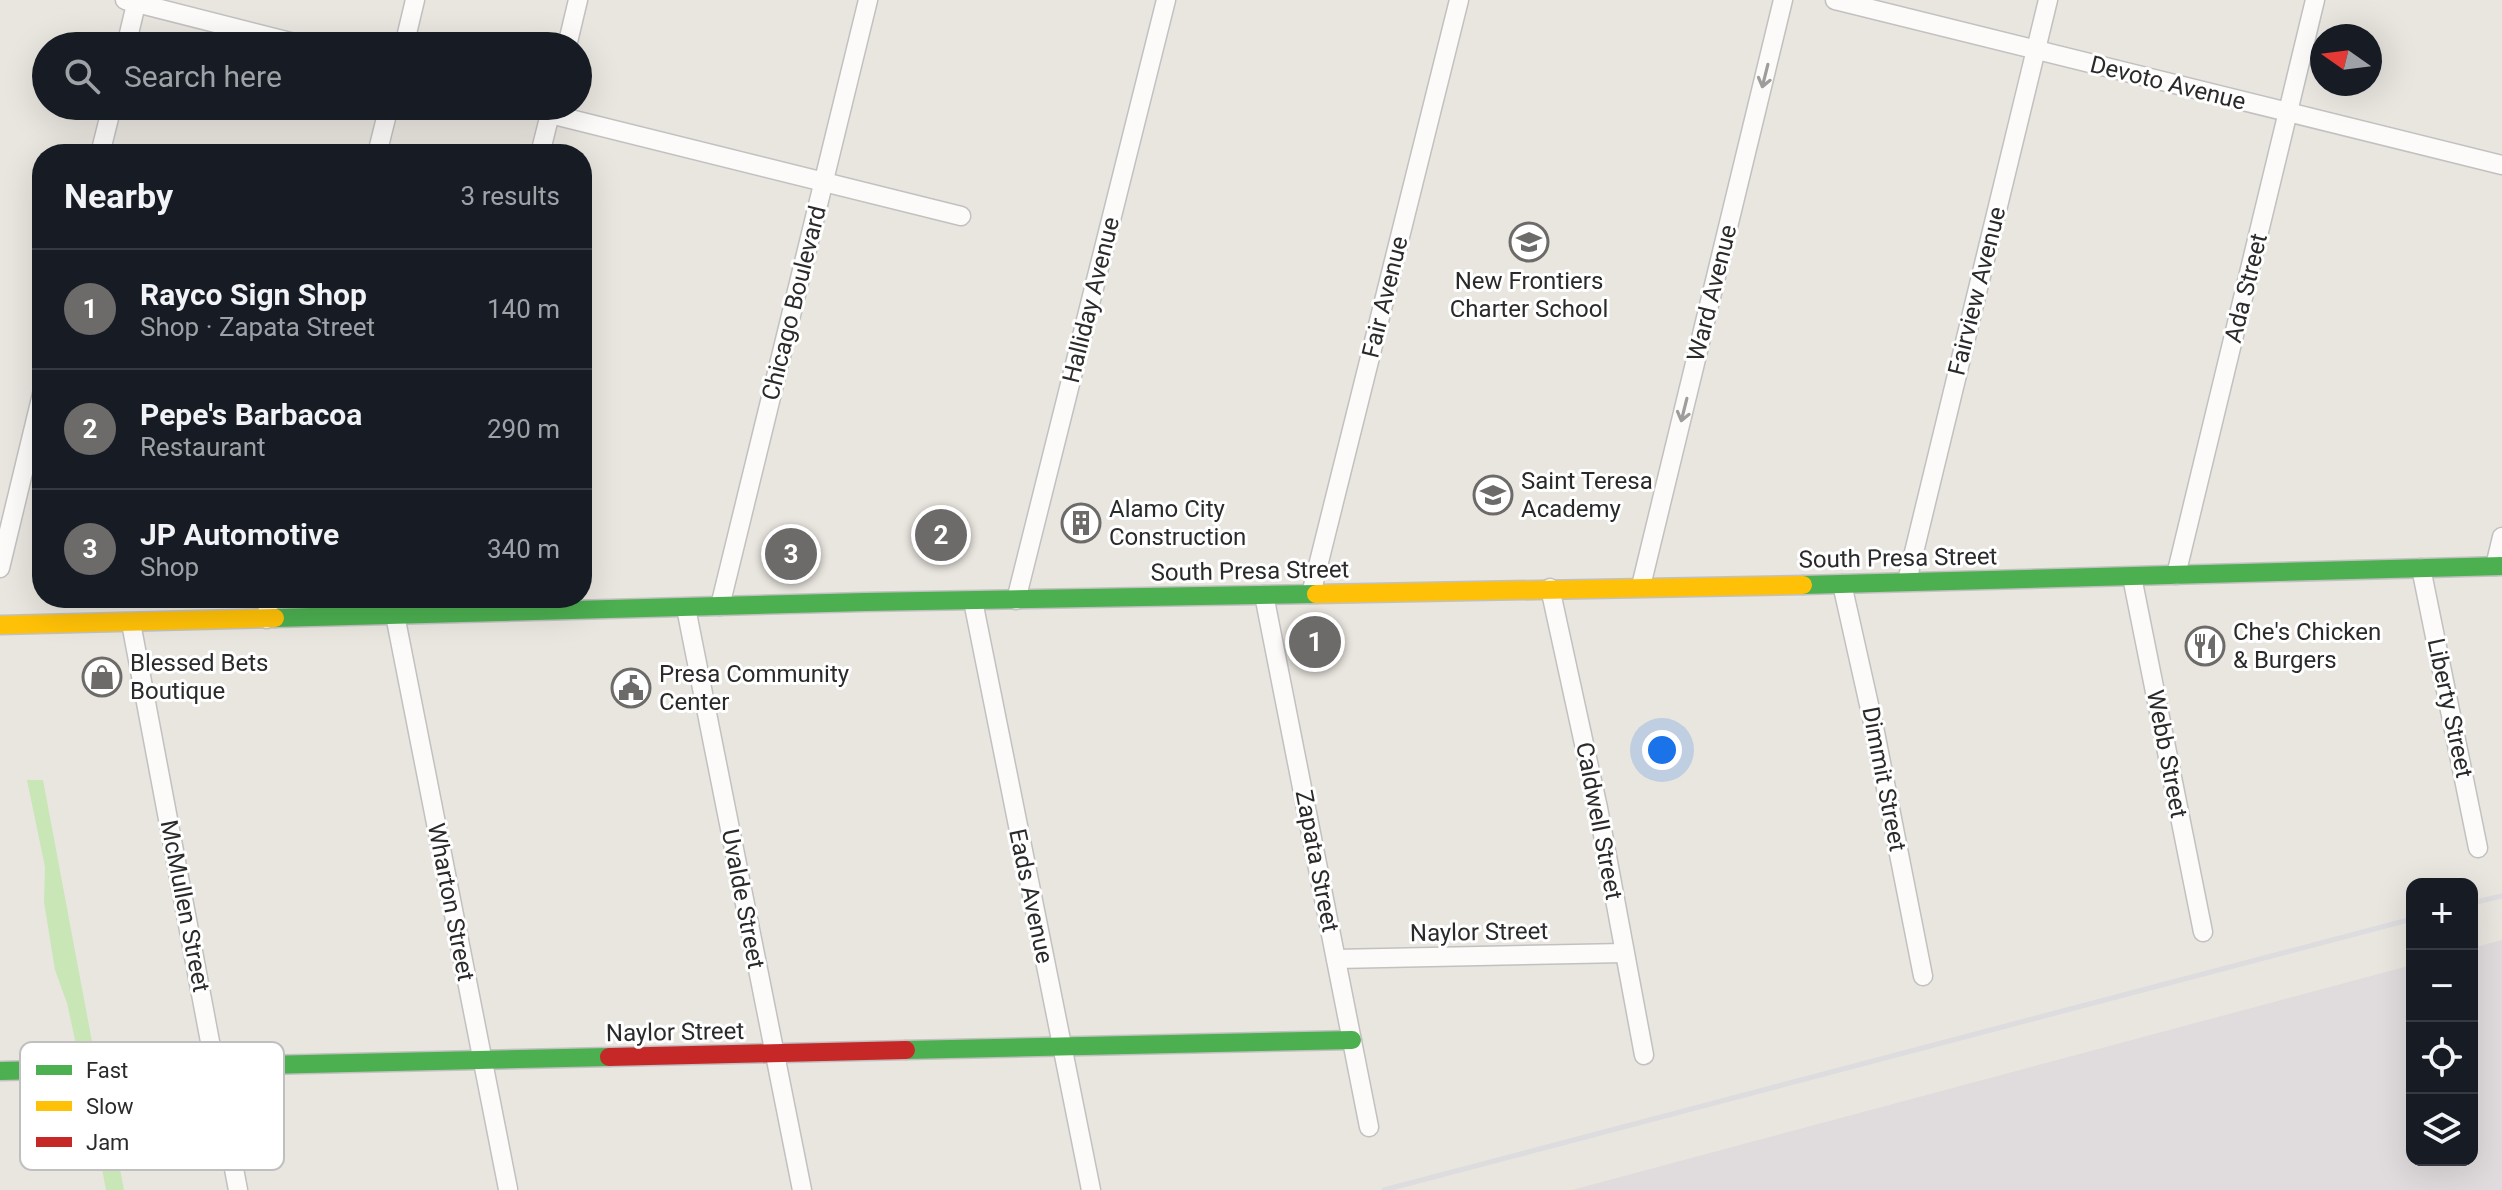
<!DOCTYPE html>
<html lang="en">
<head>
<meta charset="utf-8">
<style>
  body { margin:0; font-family:Roboto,sans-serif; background:#20242c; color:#f1f3f6 }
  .controls { position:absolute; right:24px; bottom:24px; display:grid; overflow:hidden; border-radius:16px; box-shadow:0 8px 32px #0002 }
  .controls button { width:72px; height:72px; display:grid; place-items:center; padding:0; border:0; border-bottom:2px solid #363941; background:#171b24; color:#f1f3f6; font:40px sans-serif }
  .compass { position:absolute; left:2310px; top:24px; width:72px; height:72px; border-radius:50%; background:#171b24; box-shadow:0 8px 32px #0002; rotate:284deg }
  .you { position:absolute; left:1662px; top:750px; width:28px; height:28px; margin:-20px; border:6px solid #fff; border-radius:50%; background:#1a73e8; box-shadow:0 0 0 12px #1a73e833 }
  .badge { display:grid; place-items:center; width:52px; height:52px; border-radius:50%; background:#6d6b69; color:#fff; font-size:26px; font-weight:700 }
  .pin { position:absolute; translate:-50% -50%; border:4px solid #fff; box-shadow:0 2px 8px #0006 }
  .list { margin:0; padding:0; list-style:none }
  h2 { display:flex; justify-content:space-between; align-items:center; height:104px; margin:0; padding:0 32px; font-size:34px }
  h2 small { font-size:26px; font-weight:400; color:#9ea1a6 }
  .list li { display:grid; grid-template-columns:52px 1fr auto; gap:24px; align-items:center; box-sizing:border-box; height:120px; padding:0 32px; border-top:2px solid #363941 }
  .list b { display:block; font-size:30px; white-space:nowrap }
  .list p { margin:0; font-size:26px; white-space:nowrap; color:#9ea1a6 }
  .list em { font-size:26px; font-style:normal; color:#9ea1a6 }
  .icon { flex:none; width:44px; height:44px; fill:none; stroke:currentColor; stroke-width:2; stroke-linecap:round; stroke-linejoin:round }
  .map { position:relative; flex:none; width:2502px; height:1190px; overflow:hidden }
  .search { position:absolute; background:#171b24; box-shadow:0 8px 32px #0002; left:32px; top:32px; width:560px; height:88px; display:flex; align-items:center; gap:20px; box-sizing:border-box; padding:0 28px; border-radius:44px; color:#9ea1a6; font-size:30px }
  .panel { position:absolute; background:#171b24; box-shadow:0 8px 32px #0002; left:32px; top:144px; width:560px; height:464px; border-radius:32px }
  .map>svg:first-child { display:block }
  .industrial { fill:#e0dcde }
  .green { fill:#c9e6b6 }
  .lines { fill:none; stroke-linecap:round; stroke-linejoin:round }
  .street-casing { stroke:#c2c1c1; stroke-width:21 }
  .fast-casing { stroke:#c2c1c1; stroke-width:21 }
  .slow-casing { stroke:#c2c1c1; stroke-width:21 }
  .jam-casing { stroke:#c2c1c1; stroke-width:21 }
  .street { stroke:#fcfbfa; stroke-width:18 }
  .fast { stroke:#4caf50; stroke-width:18 }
  .slow { stroke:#ffc107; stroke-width:18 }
  .jam { stroke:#c62828; stroke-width:18 }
  .rail { stroke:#dddcde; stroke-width:5 }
  .oneway { stroke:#9e9d9c }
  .labels { text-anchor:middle; stroke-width:6; stroke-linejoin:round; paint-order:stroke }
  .street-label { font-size:24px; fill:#2a2a2a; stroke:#fff }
  .poi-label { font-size:24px; fill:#2a2a2a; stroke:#fff; text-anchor:start }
  .key { fill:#fff; stroke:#bfbfbf; stroke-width:2 }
  .key-label { font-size:22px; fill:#2a2a2a }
</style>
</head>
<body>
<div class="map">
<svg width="2502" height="1190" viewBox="0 0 2502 1190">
  <rect width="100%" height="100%" fill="#e9e5df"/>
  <path class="industrial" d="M2502 940V1190H1572L2412 965V1160H2472V948Z"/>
  <g class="green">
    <path d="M27 780H43L95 1058H79L67 1003 55 970 44 902 45 867Z"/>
    <path d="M104 1086 124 1190H106L87 1087Z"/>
  </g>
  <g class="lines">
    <g class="street-casing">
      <g id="street">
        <path d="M125 0 306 46"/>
        <path d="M1835 0 2502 165"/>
        <path d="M126 46 137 0"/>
        <path d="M404 46 415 0"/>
        <path d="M567 46 578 0"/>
        <path d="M550 114 961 216"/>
        <path d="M100 154 112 106"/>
        <path d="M377 154 389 106"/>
        <path d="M540 154 552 106"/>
        <path d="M2495 566 2502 537"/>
        <path d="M0 568 42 394"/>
        <path d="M2421 568 2478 848"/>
        <path d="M2176 575 2315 0"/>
        <path d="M2132 577 2203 932"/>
        <path d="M1907 581 2048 0"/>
        <path d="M1842 584 1874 727 1923 976"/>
        <path d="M1641 586 1783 0"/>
        <path d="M1550 588 1598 808 1644 1055"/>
        <path d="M1311 594 1459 0"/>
        <path d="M1264 595 1369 1127"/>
        <path d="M1016 600 1166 0"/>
        <path d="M973 601 1091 1190"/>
        <path d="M720 606 868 0"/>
        <path d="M686 608 802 1190"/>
        <path d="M395 615 508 1189"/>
        <path d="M266 619 270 598"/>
        <path d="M131 623 238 1190"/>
        <path d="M1336 959 1624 953"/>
      </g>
    </g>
    <g class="fast-casing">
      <g id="fast">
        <path d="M1803 585 2502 566"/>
        <path d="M275 618 865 602 1316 594"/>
        <path d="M906 1050 1352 1040"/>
        <path d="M0 1071 609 1057"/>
      </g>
    </g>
    <g class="slow-casing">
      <g id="slow">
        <path d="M1316 594 1803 585"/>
        <path d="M0 625 275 618"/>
      </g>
    </g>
    <g class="jam-casing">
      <path id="jam" d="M609 1057 906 1050"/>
    </g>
    <use href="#street" class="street"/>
    <use href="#fast" class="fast"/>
    <use href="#slow" class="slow"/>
    <use href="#jam" class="jam"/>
    <g class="rail">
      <path d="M2472 903 2502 896"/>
      <path d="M1384 1190 2412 919"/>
    </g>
  </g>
  <defs><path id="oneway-shaft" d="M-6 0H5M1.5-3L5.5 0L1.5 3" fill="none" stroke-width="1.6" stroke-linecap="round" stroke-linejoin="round" transform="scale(2)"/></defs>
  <g class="oneway">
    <use href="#oneway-shaft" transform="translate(1765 76) rotate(104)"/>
    <use href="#oneway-shaft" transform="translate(1684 410) rotate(104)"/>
  </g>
  <defs>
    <g id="school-ring" transform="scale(2)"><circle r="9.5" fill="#fff" stroke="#6d6b69" stroke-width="1.5"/><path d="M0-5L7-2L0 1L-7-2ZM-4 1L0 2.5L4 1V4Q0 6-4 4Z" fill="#6d6b69"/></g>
    <g id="building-ring" transform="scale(2)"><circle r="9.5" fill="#fff" stroke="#6d6b69" stroke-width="1.5"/><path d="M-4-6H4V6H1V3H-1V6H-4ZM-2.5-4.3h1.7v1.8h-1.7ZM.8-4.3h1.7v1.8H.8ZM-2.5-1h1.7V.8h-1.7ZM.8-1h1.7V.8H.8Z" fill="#6d6b69"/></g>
    <g id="restaurant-ring" transform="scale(2)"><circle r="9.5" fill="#fff" stroke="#6d6b69" stroke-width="1.5"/><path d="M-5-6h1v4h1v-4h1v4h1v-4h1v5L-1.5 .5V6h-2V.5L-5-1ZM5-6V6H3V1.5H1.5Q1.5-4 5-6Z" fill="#6d6b69"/></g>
    <g id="shop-ring" transform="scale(2)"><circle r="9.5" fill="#fff" stroke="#6d6b69" stroke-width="1.5"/><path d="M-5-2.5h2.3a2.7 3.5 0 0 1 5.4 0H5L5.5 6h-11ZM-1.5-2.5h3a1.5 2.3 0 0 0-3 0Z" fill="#6d6b69"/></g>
    <g id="civic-ring" transform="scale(2)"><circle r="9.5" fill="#fff" stroke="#6d6b69" stroke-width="1.5"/><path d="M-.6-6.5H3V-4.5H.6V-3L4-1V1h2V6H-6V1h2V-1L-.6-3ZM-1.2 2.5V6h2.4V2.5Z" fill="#6d6b69"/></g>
  </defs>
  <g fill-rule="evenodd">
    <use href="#school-ring" x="1529" y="242"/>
    <use href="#school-ring" x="1493" y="495"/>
    <use href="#building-ring" x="1081" y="523"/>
    <use href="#restaurant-ring" x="2205" y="646"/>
    <use href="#shop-ring" x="102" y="677"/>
    <use href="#civic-ring" x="631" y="688"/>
  </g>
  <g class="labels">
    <g class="street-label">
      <text transform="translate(2168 83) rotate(14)" y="8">Devoto Avenue</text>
      <text transform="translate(2246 288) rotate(-76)" y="8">Ada Street</text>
      <text transform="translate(1977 291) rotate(-76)" y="8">Fairview Avenue</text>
      <text transform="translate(1712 293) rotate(-76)" y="8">Ward Avenue</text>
      <text transform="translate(1385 297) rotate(-76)" y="8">Fair Avenue</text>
      <text transform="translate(1091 300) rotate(-76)" y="8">Halliday Avenue</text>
      <text transform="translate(794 303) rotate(-76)" y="8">Chicago Boulevard</text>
      <text transform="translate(1898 558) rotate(-1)" y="8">South Presa Street</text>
      <text transform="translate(1250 571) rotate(-1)" y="8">South Presa Street</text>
      <text transform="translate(2450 708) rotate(78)" y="8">Liberty Street</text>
      <text transform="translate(2167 754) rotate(79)" y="8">Webb Street</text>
      <text transform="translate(1884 779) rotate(79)" y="8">Dimmit Street</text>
      <text transform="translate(1599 821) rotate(79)" y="8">Caldwell Street</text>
      <text transform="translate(1317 861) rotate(79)" y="8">Zapata Street</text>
      <text transform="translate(1031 896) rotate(78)" y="8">Eads Avenue</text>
      <text transform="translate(743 899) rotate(79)" y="8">Uvalde Street</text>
      <text transform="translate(451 902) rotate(79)" y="8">Wharton Street</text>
      <text transform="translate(185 906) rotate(79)" y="8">McMullen Street</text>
      <text transform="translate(1479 932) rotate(-1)" y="8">Naylor Street</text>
      <text transform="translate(675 1032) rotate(-1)" y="8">Naylor Street</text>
    </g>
    <g class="poi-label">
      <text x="1529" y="289" text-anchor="middle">New Frontiers<tspan x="1529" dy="28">Charter School</tspan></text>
      <text x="1521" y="489">Saint Teresa<tspan x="1521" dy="28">Academy</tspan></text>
      <text x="1109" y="517">Alamo City<tspan x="1109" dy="28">Construction</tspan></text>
      <text x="2233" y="640">Che's Chicken<tspan x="2233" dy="28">&amp; Burgers</tspan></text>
      <text x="130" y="671">Blessed Bets<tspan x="130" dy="28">Boutique</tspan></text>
      <text x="659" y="682">Presa Community<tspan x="659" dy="28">Center</tspan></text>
    </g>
  </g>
  <rect x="20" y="1042" width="264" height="128" rx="12" class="key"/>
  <rect x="36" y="1065" width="36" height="10" fill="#4caf50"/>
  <rect x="36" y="1101" width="36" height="10" fill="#ffc107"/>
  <rect x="36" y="1137" width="36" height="10" fill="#c62828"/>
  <g class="key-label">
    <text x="86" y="1078">Fast</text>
    <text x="86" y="1114">Slow</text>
    <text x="86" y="1150">Jam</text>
  </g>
</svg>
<div class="controls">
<button>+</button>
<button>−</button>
<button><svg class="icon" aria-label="locate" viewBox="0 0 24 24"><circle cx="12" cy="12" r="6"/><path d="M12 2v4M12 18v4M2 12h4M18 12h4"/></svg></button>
<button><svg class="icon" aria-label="layers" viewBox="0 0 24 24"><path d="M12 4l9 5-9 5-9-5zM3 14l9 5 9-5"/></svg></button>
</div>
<svg class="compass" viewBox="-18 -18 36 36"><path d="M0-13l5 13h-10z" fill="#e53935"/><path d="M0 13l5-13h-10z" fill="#9ea1a6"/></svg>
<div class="you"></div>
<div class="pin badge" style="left:1315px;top:642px">1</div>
<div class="pin badge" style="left:941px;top:535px">2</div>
<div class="pin badge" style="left:791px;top:554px">3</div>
<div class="search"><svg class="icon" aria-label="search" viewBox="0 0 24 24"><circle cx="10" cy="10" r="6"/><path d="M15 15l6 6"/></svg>Search here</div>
<section class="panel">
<h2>Nearby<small>3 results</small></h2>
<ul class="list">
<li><span class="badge">1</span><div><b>Rayco Sign Shop</b><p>Shop · Zapata Street</p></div><em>140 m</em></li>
<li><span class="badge">2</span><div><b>Pepe's Barbacoa</b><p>Restaurant</p></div><em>290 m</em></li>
<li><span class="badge">3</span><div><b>JP Automotive</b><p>Shop</p></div><em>340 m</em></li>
</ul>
</section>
</div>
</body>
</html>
